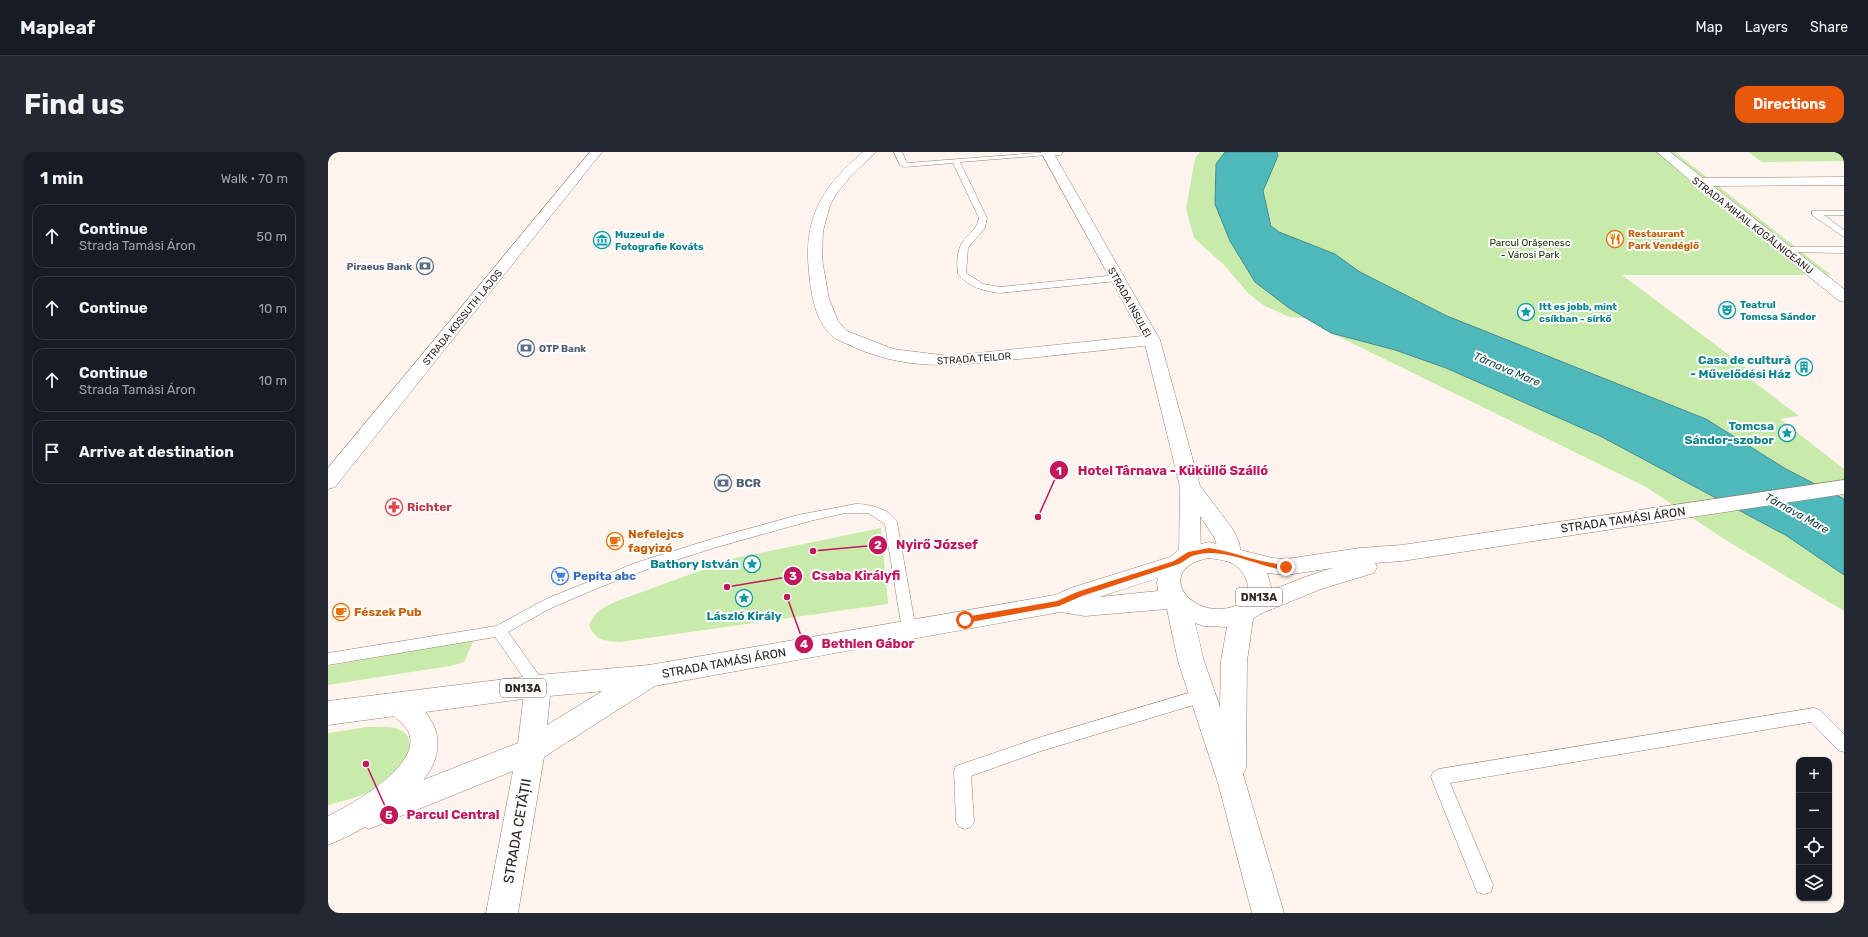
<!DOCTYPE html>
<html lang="en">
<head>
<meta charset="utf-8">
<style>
  body { margin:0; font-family:Rubik,sans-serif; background:#242831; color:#f1f3f6 }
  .controls { position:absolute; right:12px; bottom:12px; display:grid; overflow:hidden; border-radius:8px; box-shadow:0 1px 3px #0004 }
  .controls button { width:36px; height:36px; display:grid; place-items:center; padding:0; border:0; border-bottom:1px solid #363941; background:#171b24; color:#f1f3f6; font:20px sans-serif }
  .stop { position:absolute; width:12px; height:12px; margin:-9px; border:3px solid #ea580c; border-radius:50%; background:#fff }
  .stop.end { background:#ea580c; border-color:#fff; box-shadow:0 1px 4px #0008 }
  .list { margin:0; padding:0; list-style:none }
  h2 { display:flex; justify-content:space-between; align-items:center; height:52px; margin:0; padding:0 16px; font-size:17px }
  h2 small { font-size:13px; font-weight:400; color:#9ea1a6 }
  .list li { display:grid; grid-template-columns:26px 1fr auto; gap:12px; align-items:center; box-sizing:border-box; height:64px; margin:0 8px 8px; padding:0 8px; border:1px solid #363941; border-radius:12px }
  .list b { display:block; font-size:15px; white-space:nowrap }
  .list p { margin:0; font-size:13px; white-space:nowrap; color:#9ea1a6 }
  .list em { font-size:13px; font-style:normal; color:#9ea1a6 }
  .icon { flex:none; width:22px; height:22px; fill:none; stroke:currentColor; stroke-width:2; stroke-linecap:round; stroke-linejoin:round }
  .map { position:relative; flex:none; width:1516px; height:761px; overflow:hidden; border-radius:12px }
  header { display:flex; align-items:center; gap:24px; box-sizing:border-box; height:56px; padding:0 20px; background:#171b24; border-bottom:1px solid #363941 }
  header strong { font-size:19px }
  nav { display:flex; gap:22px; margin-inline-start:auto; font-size:14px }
  .intro { display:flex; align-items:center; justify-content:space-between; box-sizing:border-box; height:96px; padding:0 24px }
  h1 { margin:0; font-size:28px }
  .button { padding:10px 18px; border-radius:12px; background:#ea580c; color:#fff; font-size:14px; font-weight:700 }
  main { display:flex; gap:24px; padding:0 24px }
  aside { flex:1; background:#171b24; border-radius:12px; box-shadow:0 1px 3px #0004 }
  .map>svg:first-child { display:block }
  .green { fill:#c8ebac }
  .water { fill:#4eb8bb; stroke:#458c8c }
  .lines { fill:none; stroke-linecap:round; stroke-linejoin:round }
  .service-casing { stroke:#978070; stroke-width:1 }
  .minor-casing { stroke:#978070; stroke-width:1 }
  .secondary-casing { stroke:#978070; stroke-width:1 }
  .primary-casing { stroke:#978070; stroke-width:1 }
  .service { fill:#fff; fill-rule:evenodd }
  .minor { fill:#fff; fill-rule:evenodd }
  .secondary { fill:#fff; fill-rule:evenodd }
  .primary { fill:#fff; fill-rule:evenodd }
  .route { fill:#ea580c }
  .labels { text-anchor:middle; stroke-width:4; stroke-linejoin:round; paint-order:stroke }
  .far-street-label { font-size:10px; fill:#302620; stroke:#fff }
  .far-food-label { font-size:10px; font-weight:bold; fill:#c56008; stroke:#fff; text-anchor:start }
  .far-culture-label { font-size:10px; font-weight:bold; fill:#0d838f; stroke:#fff; text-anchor:start }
  .far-park-label { font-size:10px; fill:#203606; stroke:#fff }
  .far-service-label { font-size:10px; font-weight:bold; fill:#4e5e75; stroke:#fff; text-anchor:end }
  .far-water-label { font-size:11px; font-style:italic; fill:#144446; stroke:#fff }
  .shield { fill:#fff; stroke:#6e6763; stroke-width:1 }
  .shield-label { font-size:11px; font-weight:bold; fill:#302620 }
  .culture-label { font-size:12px; font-weight:bold; fill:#0d838f; stroke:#fff; text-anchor:end }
  .service-label { font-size:12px; font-weight:bold; fill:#4e5e75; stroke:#fff; text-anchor:start }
  .health-label { font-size:12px; font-weight:bold; fill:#be3a42; stroke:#fff; text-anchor:start }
  .street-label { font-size:12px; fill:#302620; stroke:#fff }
  .food-label { font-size:12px; font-weight:bold; fill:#c56008; stroke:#fff; text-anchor:start }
  .shop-label { font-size:12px; font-weight:bold; fill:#366cbe; stroke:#fff; text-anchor:start }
  .near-street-label { font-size:14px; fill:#302620; stroke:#fff }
  .leader { fill:none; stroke:#c2185b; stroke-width:1.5 }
  .callout-dot { fill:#c2185b; stroke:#fff; stroke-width:1.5 }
  .mark-label { font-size:12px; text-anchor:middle; font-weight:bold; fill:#fff }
  .callout-label { font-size:13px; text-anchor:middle; font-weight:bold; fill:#c2185b; stroke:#fff; stroke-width:4; stroke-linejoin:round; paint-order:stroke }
</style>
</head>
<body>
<header>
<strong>Mapleaf</strong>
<nav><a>Map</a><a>Layers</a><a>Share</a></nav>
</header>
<div class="intro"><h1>Find us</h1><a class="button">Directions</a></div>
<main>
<aside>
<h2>1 min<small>Walk · 70 m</small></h2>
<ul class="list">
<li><svg class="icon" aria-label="ahead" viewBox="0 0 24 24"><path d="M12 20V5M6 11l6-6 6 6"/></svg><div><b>Continue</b><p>Strada Tamási Áron</p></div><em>50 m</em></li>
<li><svg class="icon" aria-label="ahead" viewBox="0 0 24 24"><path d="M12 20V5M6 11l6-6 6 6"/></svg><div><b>Continue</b></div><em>10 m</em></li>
<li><svg class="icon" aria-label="ahead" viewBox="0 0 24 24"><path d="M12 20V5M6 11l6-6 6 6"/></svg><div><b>Continue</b><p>Strada Tamási Áron</p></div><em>10 m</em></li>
<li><svg class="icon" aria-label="arrive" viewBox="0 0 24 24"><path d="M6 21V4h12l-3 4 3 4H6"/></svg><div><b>Arrive at destination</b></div></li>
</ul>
</aside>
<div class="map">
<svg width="1516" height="761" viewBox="0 0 1516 761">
  <rect width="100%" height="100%" fill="#fff5ee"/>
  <g class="green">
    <path d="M872 0H897L888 13 927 130 961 156 977 166 961 165 935 153 920 141 896 113 866 86 858 57 867 6Z"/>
    <path d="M949 0H1347L1503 123H1294L1432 226 1422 227 1471 264 1452 267 1516 317V347L1458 317 1378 267 1119 164 1032 120 1007 102 951 81 944 74 935 39 950 4Z"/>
    <path d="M1420 0H1516V9L1434 10Z"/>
    <path d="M1003 181 1067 198 1118 216 1272 284 1459 384 1516 423V459L1396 387 1318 335Z"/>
    <path d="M553 376 560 452 292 490C277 489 267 489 261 473 267 459 276 455 289 449L407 406Z"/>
    <path d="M146 488 136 510 122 514 0 533V514Z"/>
    <path d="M40 575C51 575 64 573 74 579 89 587 79 613 69 622 51 640 24 647 0 653V581Z"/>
  </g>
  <path class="water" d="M897 0H949L950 4 935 39 943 74 951 80 1007 102 1032 120 1119 164 1378 267 1458 317 1516 347V423L1459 384 1272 284 1118 216 1067 198 1003 181 961 156 927 130 902 89 887 52 888 12Z"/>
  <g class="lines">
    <g class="service-casing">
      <g id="service">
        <path d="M566 0H574L579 11 722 0 721 2 719 3 632 10 659 66 657 76 640 96 638 121 655 132 672 135 789 123 794 126 789 129 672 141C656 139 640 135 630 122 629 112 628 101 634 91 641 80 648 80 651 66L625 11 576 15 572 13Z"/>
        <path d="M1484 59H1516V63H1496L1516 78V85L1484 63Z"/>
        <path d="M1456 95H1516V101L1453 100 1452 98Z"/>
        <path d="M528 352C542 352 562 357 569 370L588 478 586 482 581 484 576 482 574 478 557 372 540 361H517L482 369 389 395 320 417 272 435 221 457 180 480 215 529 218 534 215 539 210 540 205 539 167 485 0 513V501L168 474 220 446 310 410 387 386 470 363Z"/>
        <path d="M874 537 879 539 882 544 879 549 713 599 643 624 646 669 643 675 637 677 631 675 628 669 626 619 628 614 713 585Z"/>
        <path d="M1486 556 1492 558 1516 582V600L1510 598 1483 570 1122 631 1165 733 1163 740 1156 742 1149 740 1103 625 1105 620 1111 617Z"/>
      </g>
    </g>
    <g class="minor-casing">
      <g id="minor">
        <path d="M535 0H548L523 24 509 41 502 53 495 79 494 107 501 147 510 169 519 179 565 197 621 204 824 183 830 184 832 188 830 192 824 193C783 197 742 202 701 206 638 212 586 222 526 195 518 191 510 189 504 184 487 168 483 142 481 120 475 65 495 34 535 0Z"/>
        <path d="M714 0H735L733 3 715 4Z"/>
        <path d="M1329 0H1342L1375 26 1516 25V33L1385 34 1516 137V150L1510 148 1369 34 1364 33 1363 29Z"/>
        <path d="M321 513 330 516 334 524 330 532 216 605 190 761H158L185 619 41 677 31 673 26 663 31 653 190 591 197 534 201 526 210 523 219 526 223 534 219 573 312 516Z"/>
      </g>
    </g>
    <g class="secondary-casing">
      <g id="secondary">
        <path d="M262 0H274L7 335 0 337V316Z"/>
        <path d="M713 0H725L832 188 872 334 904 376 911 390 913 402 910 408 902 410 894 408 886 385 872 364 873 402 870 408 862 410 854 408 851 402 852 335 816 188Z"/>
        <path d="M69 541C84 546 98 557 105 572 131 627 40 677 0 693V664C23 653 97 612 80 579 74 568 61 564 56 552L60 544Z"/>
      </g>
    </g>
    <g class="primary-casing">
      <path id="primary" d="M1516 328V342L1074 409 1047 411 1049 415 1046 421 993 437 932 462 925 467 919 509 918 616 915 622 956 761H924L890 631 850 509 839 457 757 464 732 460 321 535 210 545 0 573V549L210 523 321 513 727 443 743 436 842 405 852 397 881 390 944 406 958 407 1032 396 1074 393ZM881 406C888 407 896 408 902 410 921 419 930 448 904 455 861 468 825 416 881 406ZM1005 416 977 425 944 438 939 421 958 423ZM830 426 829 430 830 439 771 445ZM867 471 876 474 899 475 893 509 892 555 876 509Z"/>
    </g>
    <use href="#service" class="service"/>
    <use href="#minor" class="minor"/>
    <use href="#secondary" class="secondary"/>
    <use href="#primary" class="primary"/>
  </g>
  <path class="route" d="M881 396C903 399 923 408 944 411 950 413 957 411 962 415L958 418C929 415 894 393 864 404 860 406 855 410 851 412L754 444 731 454 637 471 633 468 637 465 729 449 749 440 846 409 860 400Z"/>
  <defs>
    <g id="restaurant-ring" transform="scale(0.9)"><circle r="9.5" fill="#fff" stroke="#e8710a" stroke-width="1.5"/><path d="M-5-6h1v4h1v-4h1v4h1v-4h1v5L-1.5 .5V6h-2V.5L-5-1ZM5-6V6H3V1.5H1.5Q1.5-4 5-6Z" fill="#e8710a"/></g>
    <g id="museum-ring" transform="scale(0.9)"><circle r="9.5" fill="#fff" stroke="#0f9aa8" stroke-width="1.5"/><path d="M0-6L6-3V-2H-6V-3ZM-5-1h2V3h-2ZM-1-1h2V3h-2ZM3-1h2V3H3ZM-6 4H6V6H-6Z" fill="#0f9aa8"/></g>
    <g id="bank-ring" transform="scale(0.9)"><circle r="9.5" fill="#fff" stroke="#5c6f8a" stroke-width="1.5"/><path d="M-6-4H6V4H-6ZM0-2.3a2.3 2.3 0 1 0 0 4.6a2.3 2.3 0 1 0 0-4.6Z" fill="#5c6f8a"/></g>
    <g id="theatre-ring" transform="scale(0.9)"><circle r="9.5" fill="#fff" stroke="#0f9aa8" stroke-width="1.5"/><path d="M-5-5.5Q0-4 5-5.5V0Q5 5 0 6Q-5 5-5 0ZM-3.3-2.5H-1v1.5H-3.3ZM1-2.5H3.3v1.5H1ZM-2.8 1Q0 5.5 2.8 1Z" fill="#0f9aa8"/></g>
    <g id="sight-ring" transform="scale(0.9)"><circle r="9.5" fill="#fff" stroke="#0f9aa8" stroke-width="1.5"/><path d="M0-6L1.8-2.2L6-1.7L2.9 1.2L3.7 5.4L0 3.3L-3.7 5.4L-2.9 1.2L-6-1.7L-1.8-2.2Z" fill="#0f9aa8"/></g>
    <g id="building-ring" transform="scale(0.9)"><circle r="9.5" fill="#fff" stroke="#0f9aa8" stroke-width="1.5"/><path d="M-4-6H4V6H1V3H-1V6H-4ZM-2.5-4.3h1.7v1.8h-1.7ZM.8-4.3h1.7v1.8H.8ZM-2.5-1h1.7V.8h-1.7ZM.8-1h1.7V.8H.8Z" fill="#0f9aa8"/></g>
    <g id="pharmacy-ring" transform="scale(0.9)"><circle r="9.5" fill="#fff" stroke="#e0444e" stroke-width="1.5"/><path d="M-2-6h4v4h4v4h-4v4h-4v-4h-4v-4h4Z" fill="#e0444e"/></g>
    <g id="cafe-ring" transform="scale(0.9)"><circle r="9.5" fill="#fff" stroke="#e8710a" stroke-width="1.5"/><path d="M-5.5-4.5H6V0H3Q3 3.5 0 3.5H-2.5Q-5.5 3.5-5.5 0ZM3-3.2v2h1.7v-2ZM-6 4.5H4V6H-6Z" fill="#e8710a"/></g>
    <g id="supermarket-ring" transform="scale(0.9)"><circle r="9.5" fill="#fff" stroke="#3f7fe0" stroke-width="1.5"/><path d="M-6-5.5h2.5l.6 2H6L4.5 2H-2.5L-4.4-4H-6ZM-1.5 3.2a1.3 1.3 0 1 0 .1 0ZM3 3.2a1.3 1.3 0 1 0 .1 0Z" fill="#3f7fe0"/></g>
  </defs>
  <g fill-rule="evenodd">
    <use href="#restaurant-ring" x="1287" y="87"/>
    <use href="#museum-ring" x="274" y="88"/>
    <use href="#bank-ring" x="97" y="114"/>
    <use href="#theatre-ring" x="1399" y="158"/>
    <use href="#sight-ring" x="1198" y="160"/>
    <use href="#bank-ring" x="198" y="196"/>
    <use href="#building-ring" x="1476" y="215"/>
    <use href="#sight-ring" x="1459" y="281"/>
    <use href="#bank-ring" x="395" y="331"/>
    <use href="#pharmacy-ring" x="66" y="355"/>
    <use href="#cafe-ring" x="287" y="389"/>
    <use href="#sight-ring" x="424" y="412"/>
    <use href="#supermarket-ring" x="232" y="424"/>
    <use href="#sight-ring" x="416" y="446"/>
    <use href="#cafe-ring" x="13" y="460"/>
  </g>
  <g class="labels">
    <g class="far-street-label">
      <text transform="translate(1425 73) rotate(38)" y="4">STRADA MIHAIL KOGĂLNICEANU</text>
      <text transform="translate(802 150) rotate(61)" y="4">STRADA INSULEI</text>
      <text transform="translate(134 165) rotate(-51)" y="4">STRADA KOSSUTH LAJOS</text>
      <text transform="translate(646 206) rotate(-4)" y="4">STRADA TEILOR</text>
    </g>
    <g class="far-food-label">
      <text x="1300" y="85">Restaurant<tspan x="1300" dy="12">Park Vendéglő</tspan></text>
    </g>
    <g class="far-culture-label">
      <text x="287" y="86">Muzeul de<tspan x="287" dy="12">Fotografie Kováts</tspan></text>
      <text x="1412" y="156">Teatrul<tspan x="1412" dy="12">Tomcsa Sándor</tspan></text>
      <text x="1211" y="158">Itt es jobb, mint<tspan x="1211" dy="12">csíkban - sírkő</tspan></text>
    </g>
    <g class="far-park-label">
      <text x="1202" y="94">Parcul Orășenesc<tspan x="1202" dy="12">- Városi Park</tspan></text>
    </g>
    <g class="far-service-label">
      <text x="84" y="118">Piraeus Bank</text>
      <text x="211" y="200" text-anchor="start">OTP Bank</text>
    </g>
    <g class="far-water-label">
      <text transform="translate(1179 217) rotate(23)" y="4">Târnava Mare</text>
      <text transform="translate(1469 361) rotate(29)" y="4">Târnava Mare</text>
    </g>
    <g class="shield">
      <rect x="908" y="436" width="46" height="18" rx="3"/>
      <rect x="172" y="527" width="46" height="18" rx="3"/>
    </g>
    <g class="shield-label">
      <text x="931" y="449">DN13A</text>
      <text x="195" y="540">DN13A</text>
    </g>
    <g class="culture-label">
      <text x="1463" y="212">Casa de cultură<tspan x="1463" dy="14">- Művelődési Ház</tspan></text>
      <text x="1446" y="278">Tomcsa<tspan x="1446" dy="14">Sándor-szobor</tspan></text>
      <text x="411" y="416">Bathory István</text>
      <text x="416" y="468" text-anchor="middle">László Király</text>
    </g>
    <g class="service-label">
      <text x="408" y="335">BCR</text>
    </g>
    <g class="health-label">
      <text x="79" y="359">Richter</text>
    </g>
    <g class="street-label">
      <text transform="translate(1295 368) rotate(-8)" y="4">STRADA TAMÁSI ÁRON</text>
      <text transform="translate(396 511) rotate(-10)" y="4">STRADA TAMÁSI ÁRON</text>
    </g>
    <g class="food-label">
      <text x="300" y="386">Nefelejcs<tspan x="300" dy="14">fagyizó</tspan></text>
      <text x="26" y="464">Fészek Pub</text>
    </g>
    <g class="shop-label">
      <text x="245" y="428">Pepita abc</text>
    </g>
    <g class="near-street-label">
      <text transform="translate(189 679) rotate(-80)" y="5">STRADA CETĂȚII</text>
    </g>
  </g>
  <path class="leader" d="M710 365L731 318M485 399L550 393M399 435L465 424M459 445L476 492M38 612L61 663"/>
  <g class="callout-dot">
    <circle cx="710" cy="365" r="4"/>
    <circle cx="485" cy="399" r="4"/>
    <circle cx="399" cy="435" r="4"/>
    <circle cx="459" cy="445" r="4"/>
    <circle cx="38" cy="612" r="4"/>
    <circle cx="731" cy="318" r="10"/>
    <circle cx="550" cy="393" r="10"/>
    <circle cx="465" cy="424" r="10"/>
    <circle cx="476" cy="492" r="10"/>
    <circle cx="61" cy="663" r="10"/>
  </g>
  <g class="mark-label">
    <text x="731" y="323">1</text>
    <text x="550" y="397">2</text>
    <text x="465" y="428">3</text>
    <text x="476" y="496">4</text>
    <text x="61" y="667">5</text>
  </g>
  <g class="callout-label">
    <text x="845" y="323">Hotel Târnava - Küküllő Szálló</text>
    <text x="609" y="397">Nyirő József</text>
    <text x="528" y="428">Csaba Királyfi</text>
    <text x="540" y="496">Bethlen Gábor</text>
    <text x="125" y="667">Parcul Central</text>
  </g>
</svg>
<div class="controls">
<button>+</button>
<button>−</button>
<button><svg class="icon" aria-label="locate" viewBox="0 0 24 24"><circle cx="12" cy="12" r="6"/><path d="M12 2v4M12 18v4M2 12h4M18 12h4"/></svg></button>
<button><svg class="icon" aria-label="layers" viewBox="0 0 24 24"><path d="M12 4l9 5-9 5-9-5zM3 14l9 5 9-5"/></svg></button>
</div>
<div class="stop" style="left:637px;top:468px"></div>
<div class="stop end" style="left:958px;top:415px"></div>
</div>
</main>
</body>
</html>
